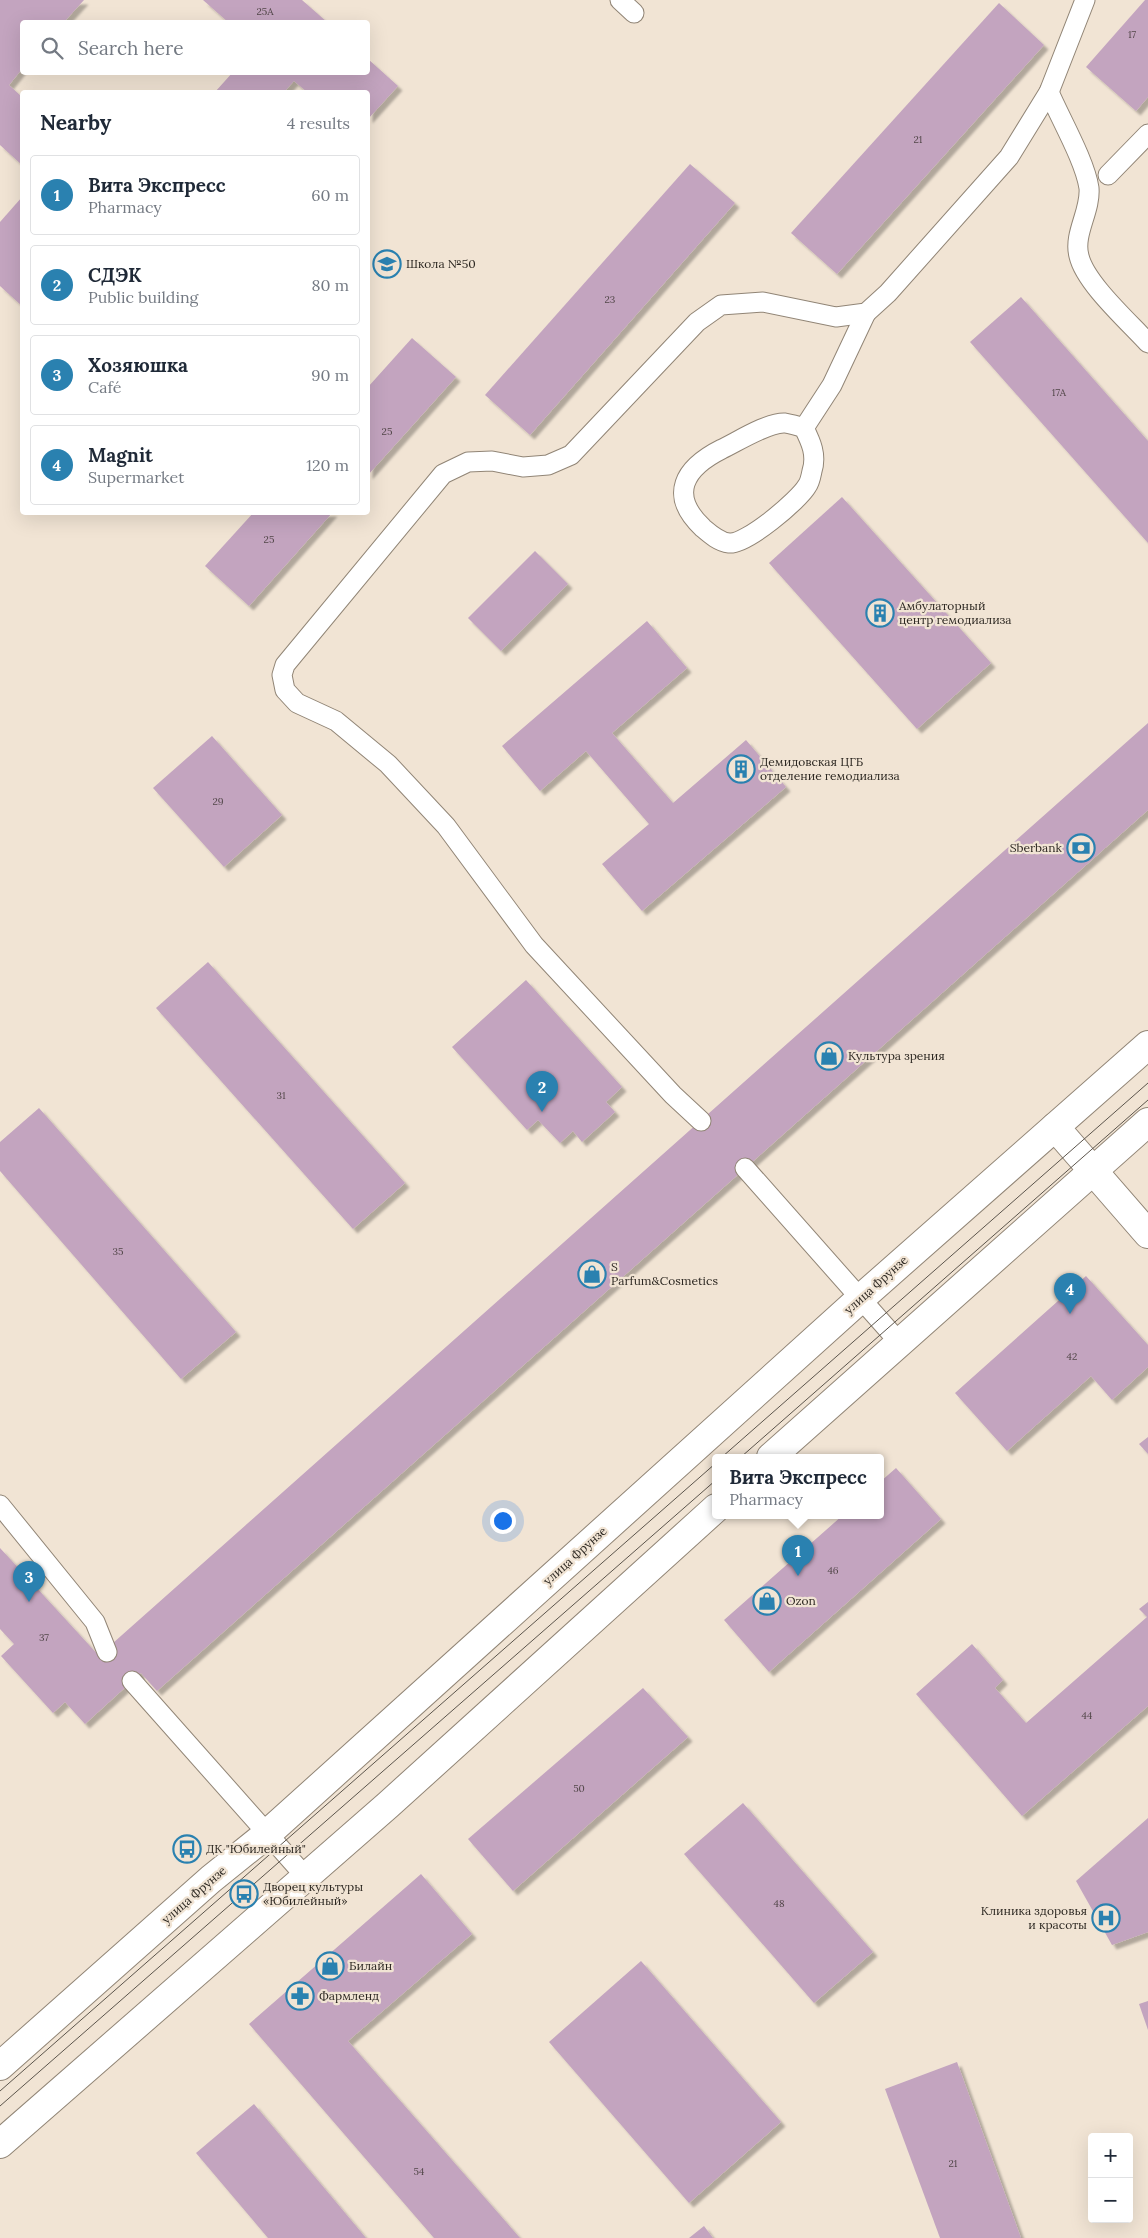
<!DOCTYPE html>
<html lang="en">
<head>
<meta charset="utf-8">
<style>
  body { margin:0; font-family:Lora,serif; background:#f6f6f7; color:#1f2937 }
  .controls { position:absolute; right:15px; bottom:15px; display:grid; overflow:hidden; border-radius:5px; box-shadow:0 5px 20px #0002 }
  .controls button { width:45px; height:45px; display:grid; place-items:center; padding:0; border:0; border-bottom:1px solid #e0e1e3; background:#fff; color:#1f2937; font:25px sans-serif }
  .you { position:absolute; left:502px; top:1520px; width:18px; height:18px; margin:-12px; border:4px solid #fff; border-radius:50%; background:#1a73e8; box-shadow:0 0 0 8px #1a73e833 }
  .badge { display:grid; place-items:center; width:32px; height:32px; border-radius:50%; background:#2a81b0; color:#fff; font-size:16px; font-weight:700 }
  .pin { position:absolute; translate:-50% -41px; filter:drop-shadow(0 1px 2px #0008) }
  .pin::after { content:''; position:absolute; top:26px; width:18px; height:15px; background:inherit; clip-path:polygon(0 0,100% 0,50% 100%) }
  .popup { position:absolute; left:712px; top:1454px; width:172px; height:65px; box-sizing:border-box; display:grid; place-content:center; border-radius:5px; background:#fff; filter:drop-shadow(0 1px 4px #0005); font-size:16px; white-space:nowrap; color:#747a83 }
  .popup b { font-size:19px; color:#1f2937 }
  .popup::after { content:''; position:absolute; left:50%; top:100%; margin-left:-10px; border:10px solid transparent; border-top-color:#fff }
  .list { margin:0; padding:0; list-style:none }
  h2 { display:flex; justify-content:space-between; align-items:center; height:65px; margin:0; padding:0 20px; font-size:21px }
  h2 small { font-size:16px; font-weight:400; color:#747a83 }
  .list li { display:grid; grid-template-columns:32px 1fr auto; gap:15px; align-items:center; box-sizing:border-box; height:80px; margin:0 10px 10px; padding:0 10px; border:1px solid #e0e1e3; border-radius:5px }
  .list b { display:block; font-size:19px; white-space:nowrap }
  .list p { margin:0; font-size:16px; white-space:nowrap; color:#747a83 }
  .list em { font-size:16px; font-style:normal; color:#747a83 }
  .icon { flex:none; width:28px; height:28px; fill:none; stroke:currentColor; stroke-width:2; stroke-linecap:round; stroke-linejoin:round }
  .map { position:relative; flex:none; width:1148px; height:2238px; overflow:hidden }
  .search { position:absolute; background:#fff; box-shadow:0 5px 20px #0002; left:20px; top:20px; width:350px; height:55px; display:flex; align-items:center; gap:12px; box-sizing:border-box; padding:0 18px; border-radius:5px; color:#747a83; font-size:19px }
  .panel { position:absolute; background:#fff; box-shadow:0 5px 20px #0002; left:20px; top:90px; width:350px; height:425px; border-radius:5px }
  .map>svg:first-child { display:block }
  .building { fill:#c3a4bf; filter:url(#shadow) }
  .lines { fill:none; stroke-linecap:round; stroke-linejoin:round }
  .service-casing { stroke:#918576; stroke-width:21 }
  .minor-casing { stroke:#918576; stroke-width:30 }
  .primary-casing { stroke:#918576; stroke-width:30 }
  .service { stroke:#fff; stroke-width:19 }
  .minor { stroke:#fff; stroke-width:28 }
  .primary { stroke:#fff; stroke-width:28 }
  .tram { stroke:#5c554c; stroke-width:1 }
  .labels { text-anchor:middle; stroke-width:4.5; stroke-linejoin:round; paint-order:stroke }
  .number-label { font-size:10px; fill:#524749 }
  .poi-label { font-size:12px; fill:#2d2822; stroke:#f1e4d4; text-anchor:start }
  .street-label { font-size:12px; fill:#2d2822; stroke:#f1e4d4 }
</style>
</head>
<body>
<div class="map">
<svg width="1148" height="2238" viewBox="0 0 1148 2238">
  <defs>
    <filter id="shadow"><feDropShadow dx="4.5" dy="4.5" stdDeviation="1" flood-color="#0004"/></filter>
  </defs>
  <rect width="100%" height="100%" fill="#f1e4d4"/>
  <g class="building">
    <path d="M0 0H84L64 22H22V69L9 85 22 97V165L0 145Z"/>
    <path d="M203 0H302L327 22H228Z"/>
    <path d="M1145 0H1148V97L1136 111 1086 67Z"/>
    <path d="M999 3 1044 45 837 274 791 233Z"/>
    <path d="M368 59 398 86 368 119V92H307L294 81 284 92H215L233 72H368Z"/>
    <path d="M690 164 735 203 530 435 485 395Z"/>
    <path d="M22 197V306L0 286V222Z"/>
    <path d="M1021 297 1148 441V543L970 342Z"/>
    <path d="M412 338 456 377 368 475V387Z"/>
    <path d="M842 497 991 663 917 729 769 563Z"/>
    <path d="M254 512H333L249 606 205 566Z"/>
    <path d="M535 551 568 584 501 651 468 618Z"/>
    <path d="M647 621 687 668 612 733 673 803 746 740 786 787 642 911 602 864 649 824 586 751 540 791 502 746Z"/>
    <path d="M1148 723V810L157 1691 141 1673 85 1724 65 1702 53 1713 1 1656 14 1644 0 1629V1548L101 1658 113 1643Z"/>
    <path d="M212 736 282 815 224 867 153 788Z"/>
    <path d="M208 962 405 1183 353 1229 156 1008Z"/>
    <path d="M526 980 622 1087 606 1102 615 1112 582 1142 573 1131 560 1143 538 1120 527 1130 452 1047Z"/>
    <path d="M39 1108 236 1332 181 1379 0 1171V1142Z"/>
    <path d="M1086 1276 1148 1345V1367L1112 1400 1091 1376 1007 1451 955 1393Z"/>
    <path d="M1148 1437V1454L1139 1444Z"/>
    <path d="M896 1468 941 1519 769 1672 724 1620 843 1515H880V1482Z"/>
    <path d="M1148 1602V1706L1022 1816 916 1694 972 1644 1003 1680 995 1688 1026 1723 1147 1617 1139 1609Z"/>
    <path d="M643 1688 688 1737 513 1891 468 1839Z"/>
    <path d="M743 1803 873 1952 814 2003 684 1854Z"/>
    <path d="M1148 1818V1932L1112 1945 1076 1881Z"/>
    <path d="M421 1874 472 1934 348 2041 520 2238H434L249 2024Z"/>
    <path d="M641 1961 781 2122 689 2203 549 2042Z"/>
    <path d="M1148 2001V2030L1139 2004Z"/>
    <path d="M957 2062 1021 2238H940L885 2089Z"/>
    <path d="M254 2104 366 2238H268L196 2153Z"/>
    <path d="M704 2226 713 2238H689Z"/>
  </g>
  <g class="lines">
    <g class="service-casing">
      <g id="service">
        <path d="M620 0 634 13"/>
        <path d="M1049 92C1060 118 1085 161 1089 188 1091 211 1073 234 1079 256 1085 283 1129 322 1148 343"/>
        <path d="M1108 175 1148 134"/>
        <path d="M804 428C798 426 791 424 785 423 768 422 737 442 722 449 684 468 668 495 703 528 710 534 719 542 729 543 746 545 799 500 807 486 810 482 811 476 812 471 817 455 811 442 804 428L832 385 866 313"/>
        <path d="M701 1121 673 1095 534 945 446 826 388 764 336 721 297 703 285 690 282 675 285 665 443 474 468 462 492 461 523 467 548 465 571 455 697 322 721 305 763 302 836 317 866 313 888 293 1009 157 1049 92 1085 0"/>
        <path d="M745 1168 899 1342"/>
        <path d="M0 1505 95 1622 107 1652"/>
        <path d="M132 1681 305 1876"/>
      </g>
    </g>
    <g class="minor-casing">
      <path id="minor" d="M1055 1127 1148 1234"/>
    </g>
    <g class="primary-casing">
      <g id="primary">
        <path d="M771 1457 1148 1122"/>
        <path d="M0 2066 211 1879 267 1834 860 1299 1148 1045"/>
        <path d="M0 2144 388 1805 716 1508"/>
      </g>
    </g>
    <use href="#service" class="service"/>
    <use href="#minor" class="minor"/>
    <use href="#primary" class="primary"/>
    <g class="tram">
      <path d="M722 1457 1148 1083"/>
      <path d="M741 1457 1148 1100"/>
      <path d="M0 2091 716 1463"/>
      <path d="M0 2106 716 1480"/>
    </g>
  </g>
  <defs>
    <g id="school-ring" transform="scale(1.4375)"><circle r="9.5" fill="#f1e4d4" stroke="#2a81b0" stroke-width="1.5"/><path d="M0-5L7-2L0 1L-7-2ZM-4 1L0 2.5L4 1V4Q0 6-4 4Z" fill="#2a81b0"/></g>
    <g id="building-ring" transform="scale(1.4375)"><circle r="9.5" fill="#f1e4d4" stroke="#2a81b0" stroke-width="1.5"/><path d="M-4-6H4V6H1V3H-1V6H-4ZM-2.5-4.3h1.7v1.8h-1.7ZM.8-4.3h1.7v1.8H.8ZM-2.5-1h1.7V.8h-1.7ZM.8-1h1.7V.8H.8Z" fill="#2a81b0"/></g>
    <g id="bank-ring" transform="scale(1.4375)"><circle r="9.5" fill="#f1e4d4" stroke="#2a81b0" stroke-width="1.5"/><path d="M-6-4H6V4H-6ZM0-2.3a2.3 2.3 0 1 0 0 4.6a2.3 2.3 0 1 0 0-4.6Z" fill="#2a81b0"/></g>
    <g id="shop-ring" transform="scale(1.4375)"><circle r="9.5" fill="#f1e4d4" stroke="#2a81b0" stroke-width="1.5"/><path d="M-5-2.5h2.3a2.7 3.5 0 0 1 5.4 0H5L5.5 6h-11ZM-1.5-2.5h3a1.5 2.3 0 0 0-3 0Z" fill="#2a81b0"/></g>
    <g id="bus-ring" transform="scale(1.4375)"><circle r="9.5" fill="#f1e4d4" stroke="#2a81b0" stroke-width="1.5"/><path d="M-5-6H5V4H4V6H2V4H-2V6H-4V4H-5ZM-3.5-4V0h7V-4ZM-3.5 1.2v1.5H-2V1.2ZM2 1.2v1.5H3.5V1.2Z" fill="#2a81b0"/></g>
    <g id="hospital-ring" transform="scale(1.4375)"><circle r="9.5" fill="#f1e4d4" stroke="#2a81b0" stroke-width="1.5"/><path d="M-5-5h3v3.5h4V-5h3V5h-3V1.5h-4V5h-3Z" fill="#2a81b0"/></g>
    <g id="pharmacy-ring" transform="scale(1.4375)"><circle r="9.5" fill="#f1e4d4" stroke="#2a81b0" stroke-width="1.5"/><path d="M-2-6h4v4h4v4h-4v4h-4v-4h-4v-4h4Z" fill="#2a81b0"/></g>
  </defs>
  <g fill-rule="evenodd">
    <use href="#school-ring" x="387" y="264"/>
    <use href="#building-ring" x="880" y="613"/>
    <use href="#building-ring" x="741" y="769"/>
    <use href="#bank-ring" x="1081" y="848"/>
    <use href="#shop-ring" x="829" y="1056"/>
    <use href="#shop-ring" x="592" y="1274"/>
    <use href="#shop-ring" x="767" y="1601"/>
    <use href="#bus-ring" x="187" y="1849"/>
    <use href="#bus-ring" x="244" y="1894"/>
    <use href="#hospital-ring" x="1106" y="1918"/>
    <use href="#shop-ring" x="330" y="1966"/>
    <use href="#pharmacy-ring" x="300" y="1996"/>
  </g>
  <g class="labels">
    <g class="number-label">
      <text x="265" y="15">25А</text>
      <text x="1132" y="38">17</text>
      <text x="918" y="143">21</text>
      <text x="610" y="303">23</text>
      <text x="1059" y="396">17А</text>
      <text x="387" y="435">25</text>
      <text x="269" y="543">25</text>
      <text x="218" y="805">29</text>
      <text x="281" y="1099">31</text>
      <text x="118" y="1255">35</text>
      <text x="1072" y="1360">42</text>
      <text x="833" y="1574">46</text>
      <text x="44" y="1641">37</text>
      <text x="1087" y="1719">44</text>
      <text x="579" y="1792">50</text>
      <text x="779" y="1907">48</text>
      <text x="953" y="2167">21</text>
      <text x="419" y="2175">54</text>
    </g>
    <g class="poi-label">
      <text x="406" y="268">Школа №50</text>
      <text x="899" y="610">Амбулаторный<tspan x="899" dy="14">центр гемодиализа</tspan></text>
      <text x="760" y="766">Демидовская ЦГБ<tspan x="760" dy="14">отделение гемодиализа</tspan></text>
      <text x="1062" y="852" text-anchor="end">Sberbank</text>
      <text x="848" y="1060">Культура зрения</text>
      <text x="611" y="1271">S<tspan x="611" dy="14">Parfum&amp;Cosmetics</tspan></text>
      <text x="786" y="1605">Ozon</text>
      <text x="206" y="1853">ДК "Юбилейный"</text>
      <text x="263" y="1891">Дворец культуры<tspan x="263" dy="14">«Юбилейный»</tspan></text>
      <text x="1087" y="1915" text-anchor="end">Клиника здоровья<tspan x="1087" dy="14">и красоты</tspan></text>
      <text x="349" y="1970">Билайн</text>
      <text x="319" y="2000">Фармленд</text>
    </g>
    <g class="street-label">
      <text transform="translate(876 1285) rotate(-42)" y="4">улица Фрунзе</text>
      <text transform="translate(575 1556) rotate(-42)" y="4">улица Фрунзе</text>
      <text transform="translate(194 1895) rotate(-41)" y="4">улица Фрунзе</text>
    </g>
  </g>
</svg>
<div class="controls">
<button>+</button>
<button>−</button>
</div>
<div class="you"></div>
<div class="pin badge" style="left:798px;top:1576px">1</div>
<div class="popup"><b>Вита Экспресс</b>Pharmacy</div>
<div class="pin badge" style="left:542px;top:1112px">2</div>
<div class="pin badge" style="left:29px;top:1602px">3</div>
<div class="pin badge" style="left:1070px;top:1314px">4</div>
<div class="search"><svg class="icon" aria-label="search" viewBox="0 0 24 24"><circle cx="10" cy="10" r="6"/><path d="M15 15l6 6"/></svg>Search here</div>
<section class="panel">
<h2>Nearby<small>4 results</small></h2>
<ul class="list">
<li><span class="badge">1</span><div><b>Вита Экспресс</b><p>Pharmacy</p></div><em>60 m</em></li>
<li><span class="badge">2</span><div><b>СДЭК</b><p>Public building</p></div><em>80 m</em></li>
<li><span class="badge">3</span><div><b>Хозяюшка</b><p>Café</p></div><em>90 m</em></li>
<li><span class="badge">4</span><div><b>Magnit</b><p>Supermarket</p></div><em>120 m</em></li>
</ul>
</section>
</div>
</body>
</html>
